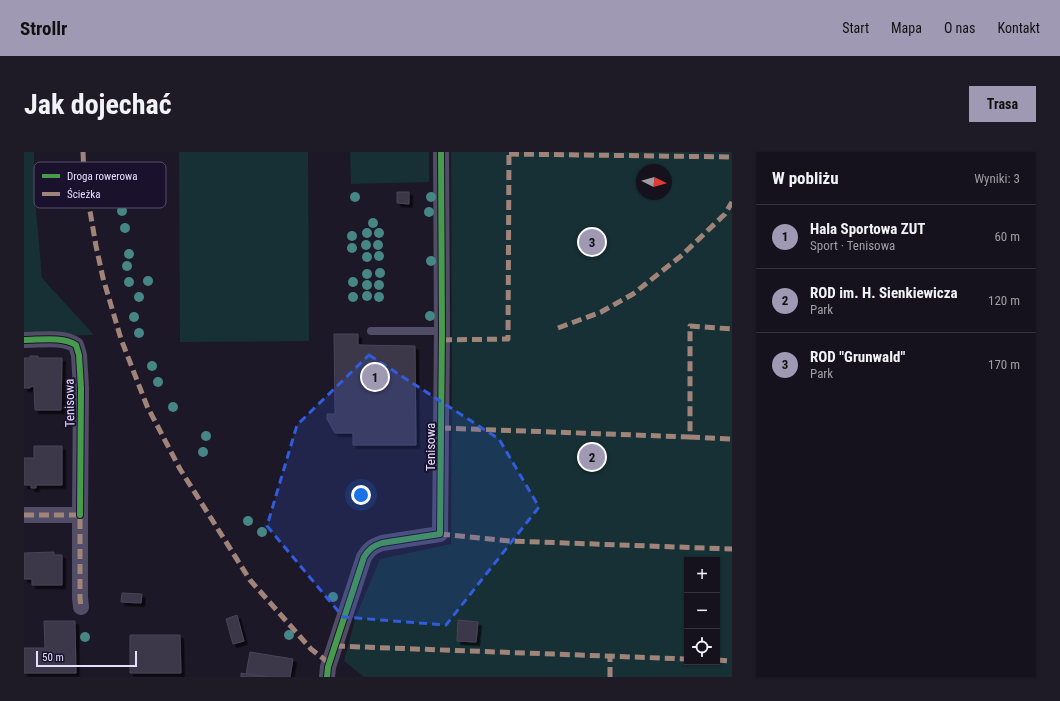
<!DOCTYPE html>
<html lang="pl">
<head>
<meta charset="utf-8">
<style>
  body { margin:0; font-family:"Roboto Condensed",sans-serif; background:#1f1b26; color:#f1f3f6 }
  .controls { position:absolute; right:12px; bottom:12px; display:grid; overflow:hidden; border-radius:0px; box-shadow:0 1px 3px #0004 }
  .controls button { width:36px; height:36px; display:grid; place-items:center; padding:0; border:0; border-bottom:1px solid #35323b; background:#16121d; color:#f1f3f6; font:20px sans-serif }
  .compass { position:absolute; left:612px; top:12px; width:36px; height:36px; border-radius:50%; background:#16121d; box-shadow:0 1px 3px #0004; rotate:95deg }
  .scale { position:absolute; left:12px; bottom:10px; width:101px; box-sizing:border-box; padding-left:4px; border:2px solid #e6deff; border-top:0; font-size:11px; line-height:14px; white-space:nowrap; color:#e6deff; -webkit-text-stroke:3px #1a122d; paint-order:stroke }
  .you { position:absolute; left:337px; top:343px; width:14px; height:14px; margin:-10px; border:3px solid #fff; border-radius:50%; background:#1a73e8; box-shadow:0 0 0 6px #1a73e833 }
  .badge { display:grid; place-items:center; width:26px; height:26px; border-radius:50%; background:#a099b3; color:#111; font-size:13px; font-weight:700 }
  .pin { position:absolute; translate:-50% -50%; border:2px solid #fff; box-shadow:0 1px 4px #0006 }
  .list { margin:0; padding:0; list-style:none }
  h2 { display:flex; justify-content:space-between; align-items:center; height:52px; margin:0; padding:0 16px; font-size:17px }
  h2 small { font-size:13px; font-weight:400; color:#9e9ea4 }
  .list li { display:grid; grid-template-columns:26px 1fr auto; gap:12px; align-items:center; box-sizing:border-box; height:64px; padding:0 16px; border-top:1px solid #35323b }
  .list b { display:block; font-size:15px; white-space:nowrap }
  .list p { margin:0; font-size:13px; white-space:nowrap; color:#9e9ea4 }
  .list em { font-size:13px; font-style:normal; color:#9e9ea4 }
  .icon { flex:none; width:22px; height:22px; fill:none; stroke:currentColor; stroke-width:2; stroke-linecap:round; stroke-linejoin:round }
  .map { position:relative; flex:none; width:708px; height:525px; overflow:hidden; border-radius:0px }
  header { display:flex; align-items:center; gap:24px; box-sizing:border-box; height:56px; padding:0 20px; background:#a099b3; color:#111 }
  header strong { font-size:19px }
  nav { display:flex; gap:22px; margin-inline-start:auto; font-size:14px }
  .intro { display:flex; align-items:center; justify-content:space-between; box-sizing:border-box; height:96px; padding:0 24px }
  h1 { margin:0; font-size:28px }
  .button { padding:10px 18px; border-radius:0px; background:#a099b3; color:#111; font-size:14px; font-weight:700 }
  main { display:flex; gap:24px; padding:0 24px }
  aside { flex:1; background:#16121d; border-radius:0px; box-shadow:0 1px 3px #0004 }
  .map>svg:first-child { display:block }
  .green { fill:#163035; fill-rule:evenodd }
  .building { fill:#3c3748; stroke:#4a4359; filter:url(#shadow) }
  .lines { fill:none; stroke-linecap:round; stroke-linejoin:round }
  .lane { stroke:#524d67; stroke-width:8 }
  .street { stroke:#524d67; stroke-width:16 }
  .quiet { stroke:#a18479; stroke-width:5; stroke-dasharray:10 5; stroke-linecap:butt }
  .cycleway-casing { stroke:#1a122d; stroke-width:8 }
  .cycleway { stroke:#469c4c; stroke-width:6 }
  .tree { fill:#468785 }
  .marked { fill:#315cdc; fill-opacity:0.2; stroke:#315cdc; stroke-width:3; stroke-dasharray:8 5; stroke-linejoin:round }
  .labels { text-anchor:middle; stroke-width:4; stroke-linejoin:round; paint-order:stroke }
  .street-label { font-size:13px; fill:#e6deff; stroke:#1a122d }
  .key { fill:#1a122d; stroke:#574f6c; stroke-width:1 }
  .key-label { font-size:11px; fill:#e6deff }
</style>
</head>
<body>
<header>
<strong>Strollr</strong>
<nav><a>Start</a><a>Mapa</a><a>O nas</a><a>Kontakt</a></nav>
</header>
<div class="intro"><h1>Jak dojechać</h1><a class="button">Trasa</a></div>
<main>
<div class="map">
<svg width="708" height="525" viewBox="0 0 708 525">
  <defs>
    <filter id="shadow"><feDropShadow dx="3.5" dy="3.5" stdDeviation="0" flood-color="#0009"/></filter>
  </defs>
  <rect width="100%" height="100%" fill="#1d1827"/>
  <g class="green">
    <path d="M0 0H10V35L18 126 70 183 0 184Z"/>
    <path d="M155 0H284L285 189 156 190Z"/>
    <path d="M326 0H405V30L327 32Z"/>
    <path d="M427 0H708V525H340L320 509 332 464 356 407 427 392 428 218ZM618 18H642V42H618ZM663 408H693V510H663Z"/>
  </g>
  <g class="building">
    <path d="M373 40H385V52L373 51Z"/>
    <path d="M310 182H334V193L391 194 392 293H329V281H311L303 267V262H311Z"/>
    <path d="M6 204H14V206H38L37 258H11L10 234 6 235V236H0V206H6Z"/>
    <path d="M10 294H38V333H12V336H7V333H0V306H10Z"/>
    <path d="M30 400V403H38V433H8V427H0V401Z"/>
    <path d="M98 441 118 442 117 451 97 450Z"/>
    <path d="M213 463 220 489 209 492 202 467Z"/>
    <path d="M434 468 454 470 452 490 433 489Z"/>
    <path d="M20 469H51L52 521H0V496H21Z"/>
    <path d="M106 483H156L157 521H106Z"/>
    <path d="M226 500 269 507 266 525H245L222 522Z"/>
    <path d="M217 521 222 522 245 525H217Z"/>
  </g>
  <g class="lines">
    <path class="lane" d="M347 179H418"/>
    <g class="street">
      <path d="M0 188C16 188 39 184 52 193L55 203 57 236 56 363"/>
      <path d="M0 363H56V446L57 455"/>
      <path d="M303 525 304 515 340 405C345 397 349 394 358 391L416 382 418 179 417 0"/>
    </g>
    <g class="quiet">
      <path d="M59 0 60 24 72 94 79 126 97 187 123 254 156 317 226 428 287 497 305 511"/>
      <path d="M485 2 708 5"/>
      <path d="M534 176 577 160 609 142 657 104 701 62 708 50"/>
      <path d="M418 188 484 187 485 0"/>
      <path d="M417 276 666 285V174L708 177"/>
      <path d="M666 285 708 287"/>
      <path d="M0 363H56V446L57 455"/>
      <path d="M416 382 486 389 708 397"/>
      <path d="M311 494 663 507"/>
      <path d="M693 508 708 509"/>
      <path d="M586 525V504"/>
    </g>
    <g class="cycleway-casing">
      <g id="cycleway">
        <path d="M0 188C16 188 39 184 52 193L55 203 57 236 56 363"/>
        <path d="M303 525 304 515 340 405C345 397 349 394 358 391L416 382 418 179 417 0"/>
      </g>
    </g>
    <use href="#cycleway" class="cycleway"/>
  </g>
  <g class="tree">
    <circle cx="331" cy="45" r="5"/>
    <circle cx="407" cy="45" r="5"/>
    <circle cx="98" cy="59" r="5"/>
    <circle cx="405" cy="60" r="5"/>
    <circle cx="349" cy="71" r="5"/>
    <circle cx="101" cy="76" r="5"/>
    <circle cx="343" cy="81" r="5"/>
    <circle cx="355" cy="81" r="5"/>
    <circle cx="328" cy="84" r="5"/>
    <circle cx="342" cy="93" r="5"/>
    <circle cx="354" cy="93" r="5"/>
    <circle cx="328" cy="96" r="5"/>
    <circle cx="105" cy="102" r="5"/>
    <circle cx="355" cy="104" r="5"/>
    <circle cx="343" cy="105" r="5"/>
    <circle cx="407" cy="109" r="5"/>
    <circle cx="103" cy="114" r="5"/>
    <circle cx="356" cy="121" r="5"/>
    <circle cx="343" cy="122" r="5"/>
    <circle cx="124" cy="129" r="5"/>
    <circle cx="105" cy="130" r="5"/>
    <circle cx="329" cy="130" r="5"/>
    <circle cx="343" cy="133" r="5"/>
    <circle cx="355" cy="133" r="5"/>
    <circle cx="343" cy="144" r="5"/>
    <circle cx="115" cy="145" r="5"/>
    <circle cx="329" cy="145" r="5"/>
    <circle cx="355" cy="145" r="5"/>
    <circle cx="406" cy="164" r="5"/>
    <circle cx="110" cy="165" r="5"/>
    <circle cx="115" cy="181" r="5"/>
    <circle cx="128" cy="214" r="5"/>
    <circle cx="134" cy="230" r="5"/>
    <circle cx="149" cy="255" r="5"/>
    <circle cx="182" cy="284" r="5"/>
    <circle cx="179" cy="300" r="5"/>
    <circle cx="224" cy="369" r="5"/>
    <circle cx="238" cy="380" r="5"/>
    <circle cx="309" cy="445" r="5"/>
    <circle cx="265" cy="483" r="5"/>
    <circle cx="61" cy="485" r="5"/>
  </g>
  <path class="marked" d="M345 203 475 287 515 355 422 473 319 465 243 374 273 273Z"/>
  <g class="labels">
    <g class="street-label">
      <text transform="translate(45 251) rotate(-91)" y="5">Tenisowa</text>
      <text transform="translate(406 295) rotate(-90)" y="5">Tenisowa</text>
    </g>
  </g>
  <rect x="10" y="10" width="132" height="46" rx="6" class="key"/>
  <rect x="18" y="22" width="18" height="4" fill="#469c4c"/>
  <rect x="18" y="40" width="18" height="4" fill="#a18479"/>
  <g class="key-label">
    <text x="43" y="28">Droga rowerowa</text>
    <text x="43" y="46">Ścieżka</text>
  </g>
</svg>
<div class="controls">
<button>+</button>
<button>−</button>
<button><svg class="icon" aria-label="locate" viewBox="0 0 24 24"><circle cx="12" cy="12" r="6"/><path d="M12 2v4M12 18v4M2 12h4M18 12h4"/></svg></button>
</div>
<svg class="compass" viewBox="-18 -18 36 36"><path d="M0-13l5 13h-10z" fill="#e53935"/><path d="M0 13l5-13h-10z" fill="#9e9ea4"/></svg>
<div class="scale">50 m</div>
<div class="you"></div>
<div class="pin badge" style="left:351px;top:225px">1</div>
<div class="pin badge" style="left:568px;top:305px">2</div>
<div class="pin badge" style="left:568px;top:90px">3</div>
</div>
<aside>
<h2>W pobliżu<small>Wyniki: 3</small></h2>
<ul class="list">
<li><span class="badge">1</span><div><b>Hala Sportowa ZUT</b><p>Sport · Tenisowa</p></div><em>60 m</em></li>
<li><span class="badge">2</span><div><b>ROD im. H. Sienkiewicza</b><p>Park</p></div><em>120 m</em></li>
<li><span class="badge">3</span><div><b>ROD &quot;Grunwald&quot;</b><p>Park</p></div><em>170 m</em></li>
</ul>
</aside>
</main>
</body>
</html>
